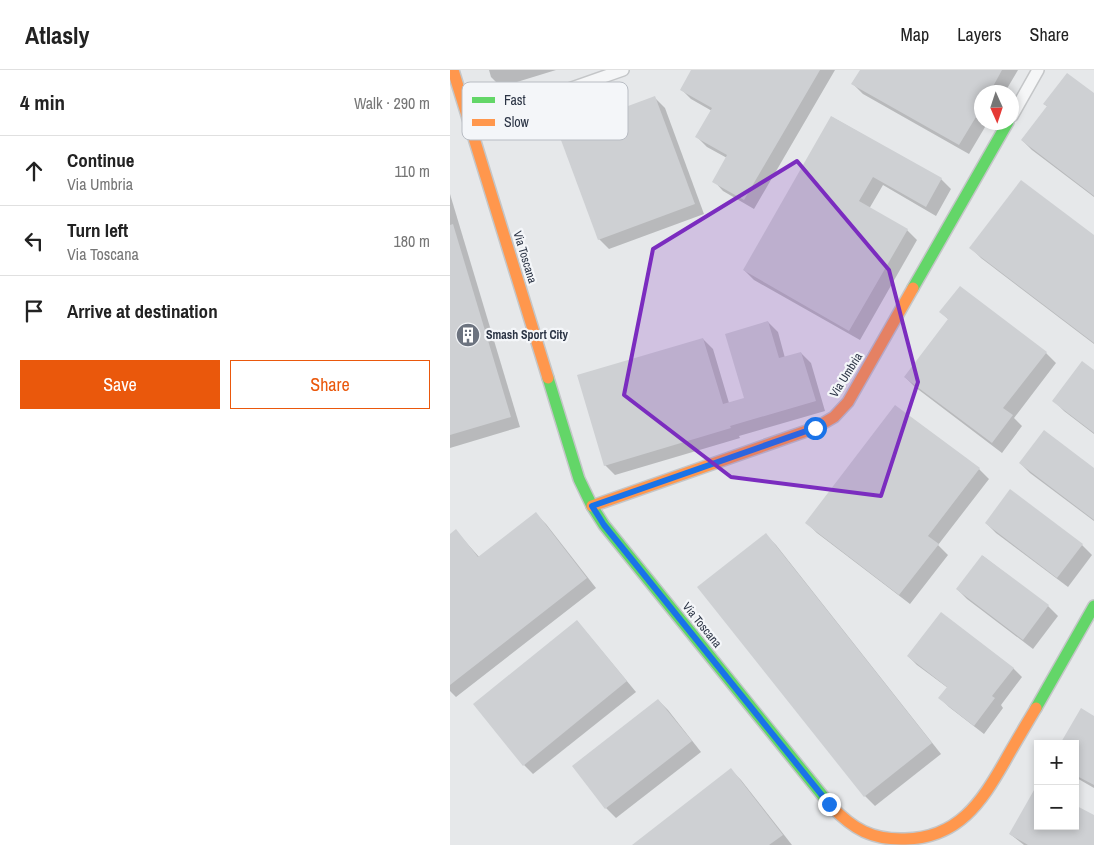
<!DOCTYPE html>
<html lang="en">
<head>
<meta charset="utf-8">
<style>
  body { margin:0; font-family:"Archivo Narrow",sans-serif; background:#f6f6f6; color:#222 }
  .controls { position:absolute; right:15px; bottom:15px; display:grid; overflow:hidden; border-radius:0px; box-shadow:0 2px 8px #0003 }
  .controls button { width:45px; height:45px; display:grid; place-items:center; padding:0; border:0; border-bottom:1px solid #e0e0e0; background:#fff; color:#222; font:25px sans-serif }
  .compass { position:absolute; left:524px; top:15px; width:45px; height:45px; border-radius:50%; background:#fff; box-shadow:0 2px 8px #0003; rotate:177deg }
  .stop { position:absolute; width:15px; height:15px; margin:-11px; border:4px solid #1a73e8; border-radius:50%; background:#fff }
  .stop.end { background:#1a73e8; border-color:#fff; box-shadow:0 1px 5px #0008 }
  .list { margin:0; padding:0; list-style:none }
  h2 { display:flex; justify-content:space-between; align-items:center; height:65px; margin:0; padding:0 20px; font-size:21px }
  h2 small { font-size:16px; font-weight:400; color:#767676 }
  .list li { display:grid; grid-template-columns:32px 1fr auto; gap:15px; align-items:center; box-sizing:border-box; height:70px; padding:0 20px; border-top:1px solid #e0e0e0 }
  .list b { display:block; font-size:19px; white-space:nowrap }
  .list p { margin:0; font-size:16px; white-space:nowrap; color:#767676 }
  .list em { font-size:16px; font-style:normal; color:#767676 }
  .actions { display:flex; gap:10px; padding:15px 20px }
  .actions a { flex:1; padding:11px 0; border:1px solid #ea580c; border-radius:0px; text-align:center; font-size:18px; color:#ea580c }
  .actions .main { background:#ea580c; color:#fff }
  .icon { flex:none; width:28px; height:28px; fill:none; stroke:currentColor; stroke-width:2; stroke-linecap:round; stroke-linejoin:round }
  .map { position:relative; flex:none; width:644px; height:775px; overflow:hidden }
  header { display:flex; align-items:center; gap:30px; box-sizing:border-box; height:70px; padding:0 25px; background:#fff; border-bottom:1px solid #e0e0e0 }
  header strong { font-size:24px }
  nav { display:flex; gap:28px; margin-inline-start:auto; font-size:18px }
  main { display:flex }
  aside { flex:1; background:#fff }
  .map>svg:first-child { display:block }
  .shadow { fill:#0003 }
  .building { fill:#ced0d3 }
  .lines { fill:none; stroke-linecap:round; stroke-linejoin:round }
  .street-casing { stroke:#c4c6c8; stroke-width:14 }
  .fast-casing { stroke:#c4c6c8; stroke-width:14 }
  .slow-casing { stroke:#c4c6c8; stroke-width:14 }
  .street { stroke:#f5f6f7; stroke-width:11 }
  .fast { stroke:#63d668; stroke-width:11 }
  .slow { stroke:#ff974d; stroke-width:11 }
  .route { stroke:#1a73e8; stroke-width:6 }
  .marked { fill:#7b2cbf; fill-opacity:0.2; stroke:#7b2cbf; stroke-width:4; stroke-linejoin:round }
  .labels { text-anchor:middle; stroke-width:4.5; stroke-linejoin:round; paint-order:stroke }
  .street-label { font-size:12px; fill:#2b3445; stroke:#f4f6f9 }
  .poi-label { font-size:12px; font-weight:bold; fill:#2b3445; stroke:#f4f6f9; text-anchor:start }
  .key { fill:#f4f6f9; stroke:#b8bcc3; stroke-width:1 }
  .key-label { font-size:14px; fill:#2b3445 }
</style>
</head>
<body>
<header>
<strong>Atlasly</strong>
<nav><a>Map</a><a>Layers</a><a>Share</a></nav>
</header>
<main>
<aside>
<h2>4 min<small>Walk · 290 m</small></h2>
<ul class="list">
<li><svg class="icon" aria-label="ahead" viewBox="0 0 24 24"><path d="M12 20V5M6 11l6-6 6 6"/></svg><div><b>Continue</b><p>Via Umbria</p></div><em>110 m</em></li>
<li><svg class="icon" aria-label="left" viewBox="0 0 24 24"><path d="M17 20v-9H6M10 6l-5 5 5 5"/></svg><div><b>Turn left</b><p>Via Toscana</p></div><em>180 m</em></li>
<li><svg class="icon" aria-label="arrive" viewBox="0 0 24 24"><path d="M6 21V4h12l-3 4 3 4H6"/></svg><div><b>Arrive at destination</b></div></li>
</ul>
<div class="actions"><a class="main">Save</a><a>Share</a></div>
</aside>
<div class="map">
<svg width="644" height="775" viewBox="0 0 644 775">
  <rect width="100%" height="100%" fill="#e6e8ea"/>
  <g class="shadow">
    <path d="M39 0H106L51 17 41 7Z"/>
    <path d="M243 0H385L304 139 273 121 264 111 277 88 257 77 247 67 262 41 241 29 231 19Z"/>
    <path d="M411 0H568L555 22H532V52H538L519 84 413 24 403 14Z"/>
    <path d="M644 25V127L582 80 572 70 598 37 594 34Z"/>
    <path d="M205 28 215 38 254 144 159 179 149 169Z"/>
    <path d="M382 47 491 109 501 119 486 146 433 115 419 139 457 160 467 170 410 270 304 210 294 200Z"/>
    <path d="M0 124 70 357 0 378Z"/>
    <path d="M644 167V274L531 188 521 178Z"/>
    <path d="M491 242 596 283 606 293 564 348 572 356 552 383 465 317 455 307 499 250Z"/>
    <path d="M318 252 328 262 335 288 351 283 361 293 375 341 289 366 290 368 165 405 155 395 253 269 263 279 279 333 295 329Z"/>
    <path d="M644 302V364L614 341 604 331Z"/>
    <path d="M570 393 644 400V451L580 403Z"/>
    <path d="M529 399 539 409 488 475 498 485 460 534 367 463 357 453Z"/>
    <path d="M86 444 96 454 146 518 6 627 0 621V466L6 461 30 488Z"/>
    <path d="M536 453 632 475 642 485 618 517 546 463Z"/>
    <path d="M316 465 326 475 491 684 425 736 415 726Z"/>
    <path d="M533 486 598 536 608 546 583 579 517 529 507 519Z"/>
    <path d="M127 551 186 622 83 704 74 695Z"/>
    <path d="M458 586 563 598 572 607 551 635 553 638 534 664 499 637 490 628 498 618 467 595Z"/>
    <path d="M208 630 218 640 251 682 166 748 156 738Z"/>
    <path d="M644 647V718L625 707V674Z"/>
    <path d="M281 700 291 710 342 775H184Z"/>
    <path d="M644 747V775H574L560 764 588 756H625Z"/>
  </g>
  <g class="building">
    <path d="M241 0H370L294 130 262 112 277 85 245 67 262 38 230 20Z"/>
    <path d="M410 0H552L540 22H532V37L509 75 401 14Z"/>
    <path d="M617 3 644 23V126L571 70 597 36 593 34Z"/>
    <path d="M205 26 245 134 148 170 108 62Z"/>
    <path d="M381 46 492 108 476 137 423 107 409 131 458 159 399 261 293 200Z"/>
    <path d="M571 110 644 165V273L519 178Z"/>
    <path d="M3 154 61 347 0 365V155Z"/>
    <path d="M510 216 597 282 553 338 563 345 542 373 454 307 498 249 489 242Z"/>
    <path d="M318 251 329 288 351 282 366 331 280 356 281 358 154 396 127 305 253 268 273 334 294 328 275 264Z"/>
    <path d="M632 291 644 300V363L602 331Z"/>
    <path d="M445 335 530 398 478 466 489 474 449 525 355 453Z"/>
    <path d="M594 360 644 398V450L569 393Z"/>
    <path d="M560 419 633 474 607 508 535 453Z"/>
    <path d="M86 442 137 508 0 615V464L6 459 28 487Z"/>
    <path d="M316 463 482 673 414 727 247 517Z"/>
    <path d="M532 485 599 535 573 570 506 519Z"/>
    <path d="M491 542 564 598 542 626 545 628 524 656 488 628 497 617 457 586Z"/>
    <path d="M127 550 177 611 73 696 23 634Z"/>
    <path d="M208 629 242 671 155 739 122 696Z"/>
    <path d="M631 638 644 646V715L625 705V674H610Z"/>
    <path d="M281 698 333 765 319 775H182Z"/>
    <path d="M588 713V756H625V735L644 745V775H578L559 764Z"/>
  </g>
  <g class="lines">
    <g class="street-casing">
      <g id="street">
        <path d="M562 46 588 0"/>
        <path d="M19 54 173 0"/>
      </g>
    </g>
    <g class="fast-casing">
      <g id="fast">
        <path d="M463 218 558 52"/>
        <path d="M98 308 129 409 142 436 154 455 381 736"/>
        <path d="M586 638 644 536"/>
      </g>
    </g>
    <g class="slow-casing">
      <g id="slow">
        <path d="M3 0 98 308"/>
        <path d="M142 436 365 358 384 347 398 332 463 218"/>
        <path d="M381 736C403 759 422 770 455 769 508 768 531 733 555 691 565 673 576 655 586 638"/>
      </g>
    </g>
    <use href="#street" class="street"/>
    <use href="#fast" class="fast"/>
    <use href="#slow" class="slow"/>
  </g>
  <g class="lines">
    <path class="route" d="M365 358 142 436 154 455 379 734"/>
  </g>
  <path class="marked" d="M347 91 439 200 468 312 431 426 281 407 174 325 203 179Z"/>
  <defs>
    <g id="building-disc" transform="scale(1.25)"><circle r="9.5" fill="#6c737f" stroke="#f4f6f9"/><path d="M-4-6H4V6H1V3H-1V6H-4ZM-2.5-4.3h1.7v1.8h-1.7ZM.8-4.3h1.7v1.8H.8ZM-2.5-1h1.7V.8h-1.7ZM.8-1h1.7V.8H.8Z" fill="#fff"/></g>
  </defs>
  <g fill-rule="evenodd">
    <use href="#building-disc" x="18" y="265"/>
  </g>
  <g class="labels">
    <g class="street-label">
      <text transform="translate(75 187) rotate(73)" y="4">Via Toscana</text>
      <text transform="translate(396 305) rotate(-58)" y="4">Via Umbria</text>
      <text transform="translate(252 555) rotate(51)" y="4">Via Toscana</text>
    </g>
    <g class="poi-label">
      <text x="36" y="269">Smash Sport City</text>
    </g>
  </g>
  <rect x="12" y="12" width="166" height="58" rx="8" class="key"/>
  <rect x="22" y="27" width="23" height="6" fill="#63d668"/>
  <rect x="22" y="49" width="23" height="7" fill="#ff974d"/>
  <g class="key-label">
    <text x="54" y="35">Fast</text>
    <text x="54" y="57">Slow</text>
  </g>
</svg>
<div class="controls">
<button>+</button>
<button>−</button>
</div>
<svg class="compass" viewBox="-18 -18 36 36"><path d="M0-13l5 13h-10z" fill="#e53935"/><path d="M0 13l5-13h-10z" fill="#767676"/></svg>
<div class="stop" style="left:365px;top:358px"></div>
<div class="stop end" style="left:379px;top:734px"></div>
</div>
</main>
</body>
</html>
